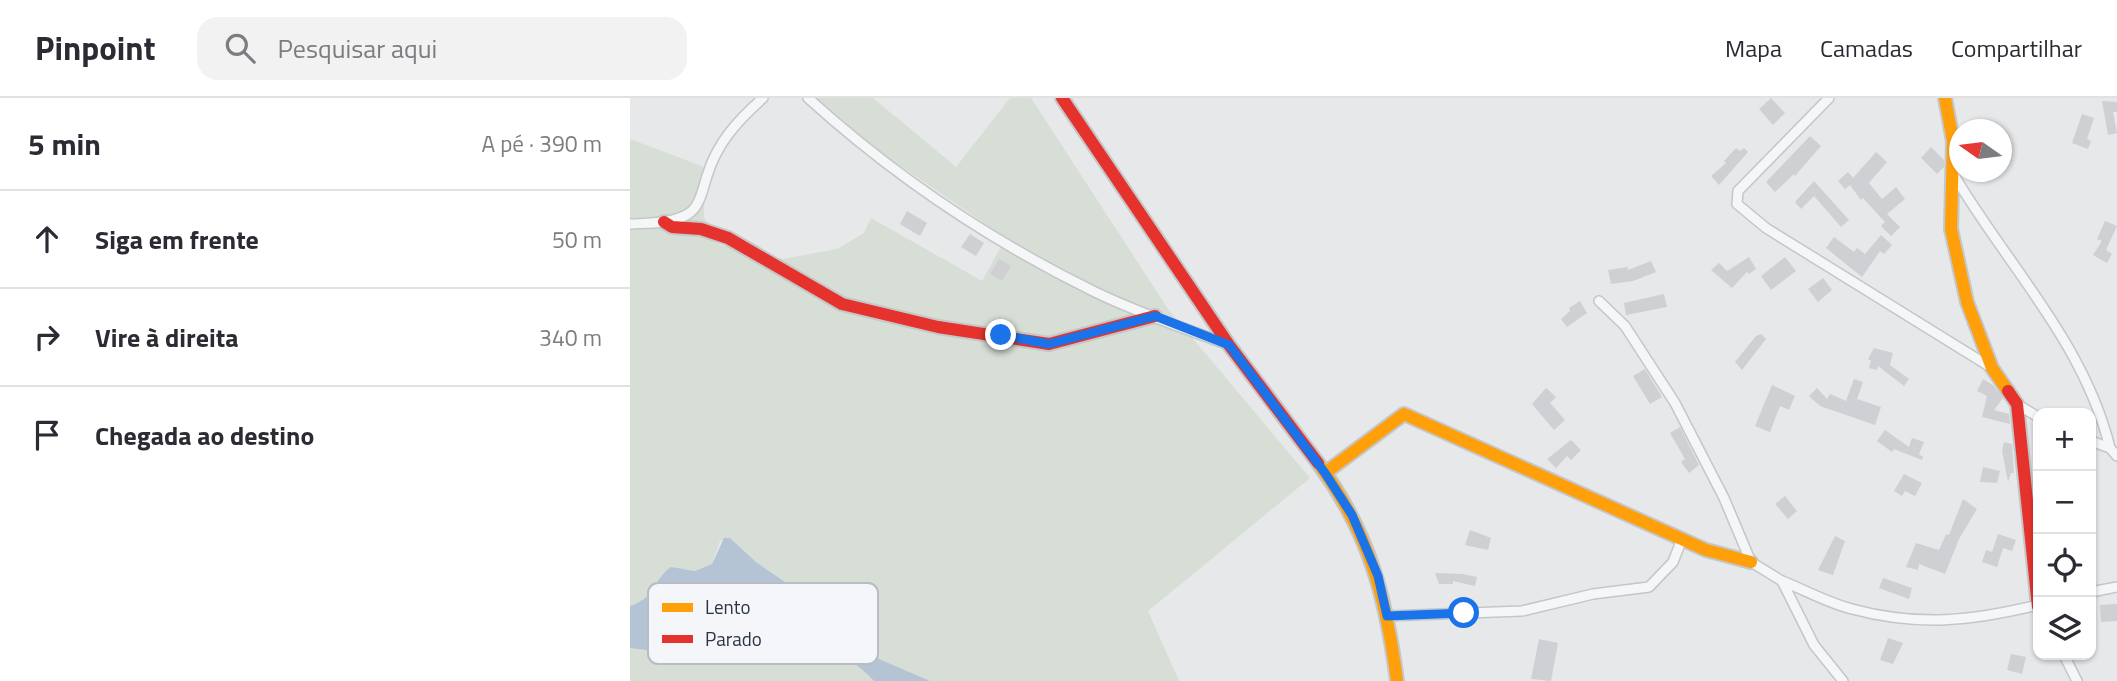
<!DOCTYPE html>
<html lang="pt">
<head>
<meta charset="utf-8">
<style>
  body { margin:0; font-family:"Titillium Web",sans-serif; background:#f2f2f3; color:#2b2b33 }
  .controls { position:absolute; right:21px; bottom:21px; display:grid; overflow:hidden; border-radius:14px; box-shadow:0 2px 5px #0004 }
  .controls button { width:63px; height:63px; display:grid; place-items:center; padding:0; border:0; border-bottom:2px solid #e1e1e2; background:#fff; color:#2b2b33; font:35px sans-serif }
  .compass { position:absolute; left:1319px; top:21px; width:63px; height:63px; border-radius:50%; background:#fff; box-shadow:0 2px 5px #0004; rotate:284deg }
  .stop { position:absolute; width:21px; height:21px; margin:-16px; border:5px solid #1a73e8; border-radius:50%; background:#fff }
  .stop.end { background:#1a73e8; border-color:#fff; box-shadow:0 2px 7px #0008 }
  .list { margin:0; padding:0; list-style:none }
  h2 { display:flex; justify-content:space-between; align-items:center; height:91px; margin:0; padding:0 28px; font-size:30px }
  h2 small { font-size:23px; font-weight:400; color:#7c7c81 }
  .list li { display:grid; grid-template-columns:46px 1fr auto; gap:21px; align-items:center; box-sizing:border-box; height:98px; padding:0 28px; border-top:2px solid #e1e1e2 }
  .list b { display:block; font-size:26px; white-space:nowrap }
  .list em { font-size:23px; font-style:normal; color:#7c7c81 }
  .icon { flex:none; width:38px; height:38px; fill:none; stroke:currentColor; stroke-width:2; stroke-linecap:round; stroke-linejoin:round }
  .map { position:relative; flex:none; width:1487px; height:583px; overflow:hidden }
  header { display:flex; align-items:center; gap:42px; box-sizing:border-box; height:98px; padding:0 35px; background:#fff; border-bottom:2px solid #e1e1e2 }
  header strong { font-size:33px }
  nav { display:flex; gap:38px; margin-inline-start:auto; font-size:24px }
  .search { width:490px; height:63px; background:#f2f2f3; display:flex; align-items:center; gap:18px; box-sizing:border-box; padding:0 24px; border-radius:21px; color:#7c7c81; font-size:26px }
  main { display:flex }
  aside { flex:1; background:#fff }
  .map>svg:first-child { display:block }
  .green { fill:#d6ded6 }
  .water { fill:#b4c4d5 }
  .building { fill:#ced0d3 }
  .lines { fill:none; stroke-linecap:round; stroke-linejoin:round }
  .street-casing { stroke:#c4c6c8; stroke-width:12 }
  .slow-casing { stroke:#c4c6c8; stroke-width:16 }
  .jam-casing { stroke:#c4c6c8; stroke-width:16 }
  .street { stroke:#f5f6f7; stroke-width:9 }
  .slow { stroke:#ff9f0a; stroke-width:12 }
  .jam { stroke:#e5322d; stroke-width:12 }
  .route { stroke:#1a73e8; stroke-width:9 }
  .key { fill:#f4f6f9; stroke:#b8bcc3; stroke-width:2 }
  .key-label { font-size:19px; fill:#2b3445 }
</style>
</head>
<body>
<header>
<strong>Pinpoint</strong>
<div class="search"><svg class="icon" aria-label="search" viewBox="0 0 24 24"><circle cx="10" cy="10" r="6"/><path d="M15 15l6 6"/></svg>Pesquisar aqui</div>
<nav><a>Mapa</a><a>Camadas</a><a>Compartilhar</a></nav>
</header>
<main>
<aside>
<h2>5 min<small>A pé · 390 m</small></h2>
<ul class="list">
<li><svg class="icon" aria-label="ahead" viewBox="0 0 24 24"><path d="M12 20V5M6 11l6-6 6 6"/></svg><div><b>Siga em frente</b></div><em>50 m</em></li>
<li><svg class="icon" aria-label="right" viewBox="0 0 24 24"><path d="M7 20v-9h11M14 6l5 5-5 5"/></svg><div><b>Vire à direita</b></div><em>340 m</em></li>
<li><svg class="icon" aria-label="arrive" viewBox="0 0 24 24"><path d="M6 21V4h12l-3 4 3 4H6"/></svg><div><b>Chegada ao destino</b></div></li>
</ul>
</aside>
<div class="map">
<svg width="1487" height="583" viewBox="0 0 1487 583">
  <rect width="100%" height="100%" fill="#e6e8ea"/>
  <g class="green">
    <path d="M171 0H243L326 69 380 0H401L538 211 680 380 518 513 549 583H300L247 560 196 532 168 493 126 464 100 440 90 443 82 466 65 473 57 471 32 476 21 498 0 508V41L74 69V119L90 147 153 161 207 151 234 135 241 120 352 183 376 140Z"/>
    <path d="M117 489C155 499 164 520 192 543 210 557 229 565 244 583H0V550L36 554 81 537 101 500Z"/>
  </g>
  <path class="water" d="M94 440H100L126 464 168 493 196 532 247 560 300 583H244C229 566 210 557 192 543 165 520 155 499 118 489 93 504 96 516 81 536 62 562 28 553 0 550V508C30 497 21 483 41 469L65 473 82 466Z"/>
  <g class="building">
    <path d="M1141 0 1155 15 1143 27 1129 11Z"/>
    <path d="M1472 3 1487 4V14H1483L1487 35 1478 37Z"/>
    <path d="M1452 16 1464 20 1457 41 1461 43 1458 51 1442 45Z"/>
    <path d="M1180 38 1191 48 1165 78 1164 76 1145 94 1136 84Z"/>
    <path d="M1301 49 1314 62V69L1307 76 1291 60Z"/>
    <path d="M1106 50 1110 53 1114 50 1118 54 1089 87 1081 78 1096 65 1094 63Z"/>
    <path d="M1246 54 1257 64 1239 85 1252 101 1266 89 1275 101 1257 116 1270 129 1261 138 1251 128 1255 124 1233 100 1231 102 1220 87 1215 91 1208 83 1218 74 1223 80Z"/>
    <path d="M1184 83 1219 122 1211 129 1184 98 1171 111 1165 104Z"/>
    <path d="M277 113 297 125 290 138 270 126Z"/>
    <path d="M1475 123 1487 128 1476 152 1482 156 1477 165 1463 157 1472 143 1467 141Z"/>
    <path d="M340 136 354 145 346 158 331 149Z"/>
    <path d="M1251 137 1262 147 1254 156 1250 153 1232 179 1196 150 1204 139 1224 154 1227 150 1235 156Z"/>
    <path d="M1119 159 1126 171 1119 176 1117 174 1102 190 1081 172 1089 165 1097 173Z"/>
    <path d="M1155 159 1166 173 1141 192 1131 178Z"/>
    <path d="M369 161 381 168 372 183 360 176Z"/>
    <path d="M1021 163 1026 174 1003 183 981 186 978 172 998 169V172Z"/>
    <path d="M1193 180 1202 192 1188 204 1178 191Z"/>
    <path d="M1034 196 1037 209 996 217 994 205Z"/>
    <path d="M950 203 957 215 937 229 931 221 940 213 939 210Z"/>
    <path d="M1131 236 1136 241 1112 272 1105 264 1126 238Z"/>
    <path d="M1244 250 1263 255 1260 267 1279 281 1274 288 1248 268 1247 272 1239 270 1241 263 1238 261Z"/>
    <path d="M1015 271 1032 299 1020 306 1003 278Z"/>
    <path d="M1224 281 1233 284 1227 301 1251 309 1245 327 1190 308 1179 298 1187 290 1197 301 1200 296 1216 303Z"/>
    <path d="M1353 281 1363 287 1373 300 1364 312 1379 316 1380 326 1352 319 1357 298 1347 293Z"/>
    <path d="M1142 287 1165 298 1159 312 1150 308 1140 334 1125 328Z"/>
    <path d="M916 290 926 299 920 305 935 322 924 332 902 306Z"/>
    <path d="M1050 329 1069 367 1059 375 1051 364 1055 361 1040 335Z"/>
    <path d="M1255 332 1279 349 1282 340 1294 344 1289 356 1293 359 1292 362 1264 351 1262 354 1247 343Z"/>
    <path d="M941 342 951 352 941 362 937 358 926 370 917 361Z"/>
    <path d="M1374 344 1382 346 1384 375H1381L1378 384 1372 353Z"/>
    <path d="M1353 369 1370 373 1367 385 1350 384Z"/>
    <path d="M1274 376 1292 385 1285 398 1275 393 1272 398 1264 393Z"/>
    <path d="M1155 398 1167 413 1158 421 1145 406Z"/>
    <path d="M1333 401 1347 411 1329 441 1315 476 1289 466 1288 472 1276 469 1286 445 1309 452 1316 436 1319 437Z"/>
    <path d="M840 432 861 440 858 452 835 447Z"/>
    <path d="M1368 436 1386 442 1382 453 1373 450 1367 469 1352 464 1356 452 1362 454Z"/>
    <path d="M1205 438 1215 443 1203 477 1188 472Z"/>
    <path d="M805 475 833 476 847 479 845 488 823 483V486H809Z"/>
    <path d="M1253 480 1282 490 1279 501 1249 490Z"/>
    <path d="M1487 506V523L1471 524 1470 507Z"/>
    <path d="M1258 540 1273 545 1263 566 1250 562Z"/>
    <path d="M909 541 928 545 921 583 901 581Z"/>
    <path d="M1381 556 1396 559 1392 576 1377 572Z"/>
  </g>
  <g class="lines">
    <g class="street-casing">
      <g id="street">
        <path d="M178 0C263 77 361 143 465 194 508 215 554 230 599 247"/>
        <path d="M1199 0 1108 93 1107 106 1136 130 1362 270"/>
        <path d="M1322 74C1376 166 1454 244 1480 350"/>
        <path d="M0 126C19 125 41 126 58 116 70 109 73 90 77 78 87 45 107 23 133 0"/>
        <path d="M969 203 995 228 1045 305 1094 400 1121 464 1152 483 1184 547 1213 583"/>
        <path d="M1387 306 1408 319"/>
        <path d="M1461 343 1480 350 1487 358"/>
        <path d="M1152 483C1175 492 1198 505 1222 511 1289 529 1342 523 1408 507"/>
        <path d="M1461 494 1487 489"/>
        <path d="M757 518 892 513 963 496 1019 489 1043 464 1052 441"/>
        <path d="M1434 557 1447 583"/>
      </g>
    </g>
    <g class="slow-casing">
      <g id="slow">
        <path d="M1315 0 1323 43 1321 131 1337 204 1362 270 1378 293"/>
        <path d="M688 365C739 434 756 499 767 583"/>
        <path d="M695 375 774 316 1076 452 1121 464"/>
      </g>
    </g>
    <g class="jam-casing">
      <g id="jam">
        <path d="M432 0 599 247 688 365"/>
        <path d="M34 124 42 129 71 131 98 140 212 206 308 229 419 246 525 218"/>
        <path d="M1378 293 1387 306 1408 509"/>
      </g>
    </g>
    <use href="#street" class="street"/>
    <use href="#slow" class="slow"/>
    <use href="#jam" class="jam"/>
  </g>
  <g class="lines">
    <path class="route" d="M371 237 419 246 525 218 599 247 695 375 722 417 748 478 757 518 834 515"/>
  </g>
  <rect x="18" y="485" width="230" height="81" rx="10" class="key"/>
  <rect x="32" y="505" width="31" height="9" fill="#ff9f0a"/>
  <rect x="32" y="537" width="31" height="8" fill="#e5322d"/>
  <g class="key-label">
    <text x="75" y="516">Lento</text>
    <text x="75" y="548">Parado</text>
  </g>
</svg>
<div class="controls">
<button>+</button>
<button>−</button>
<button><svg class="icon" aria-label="locate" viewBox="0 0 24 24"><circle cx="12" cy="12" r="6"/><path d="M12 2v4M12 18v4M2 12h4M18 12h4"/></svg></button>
<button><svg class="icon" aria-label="layers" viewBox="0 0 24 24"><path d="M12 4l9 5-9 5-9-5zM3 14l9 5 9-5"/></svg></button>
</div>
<svg class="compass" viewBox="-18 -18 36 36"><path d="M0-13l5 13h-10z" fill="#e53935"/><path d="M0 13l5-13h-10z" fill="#7c7c81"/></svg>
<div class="stop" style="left:834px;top:515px"></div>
<div class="stop end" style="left:371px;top:237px"></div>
</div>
</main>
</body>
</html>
